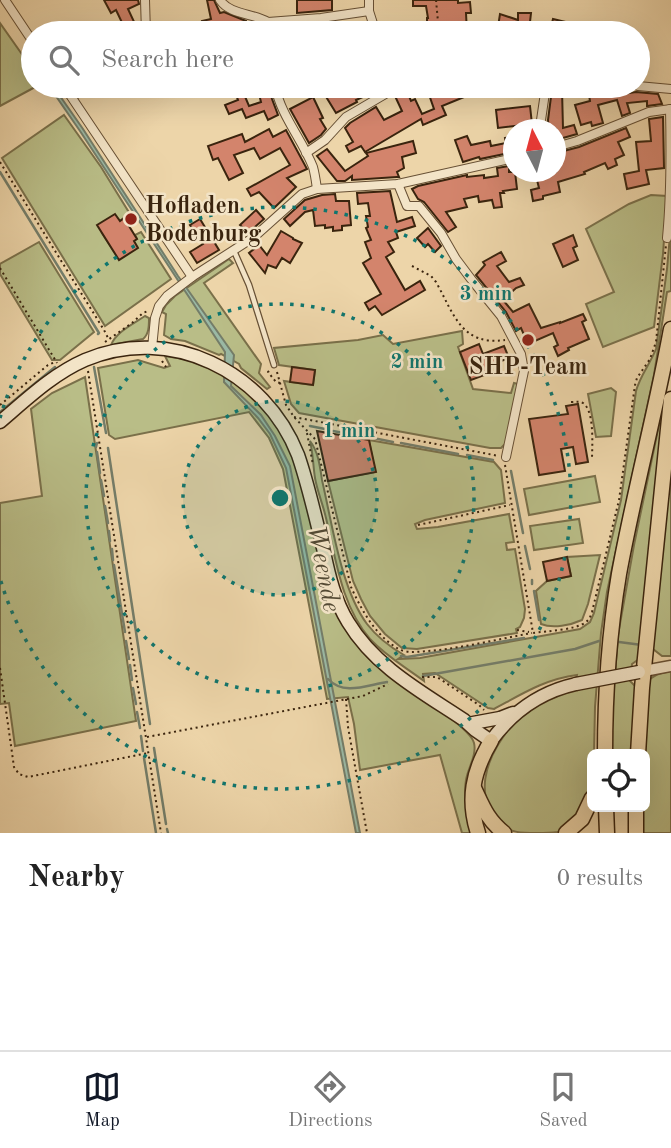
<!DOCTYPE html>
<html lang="en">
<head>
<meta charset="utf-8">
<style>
  body { margin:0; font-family:"Old Standard TT",serif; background:#f6f6f6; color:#222 }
  .controls { position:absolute; right:21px; bottom:21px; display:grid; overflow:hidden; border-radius:10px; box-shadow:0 7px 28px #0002 }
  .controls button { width:63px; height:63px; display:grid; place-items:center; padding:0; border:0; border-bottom:2px solid #e0e0e0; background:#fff; color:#222; font:35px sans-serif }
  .compass { position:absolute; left:503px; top:119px; width:63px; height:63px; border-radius:50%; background:#fff; box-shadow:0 7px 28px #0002; rotate:354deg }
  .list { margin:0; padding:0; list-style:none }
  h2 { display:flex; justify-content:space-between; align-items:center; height:91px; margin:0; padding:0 28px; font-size:30px }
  h2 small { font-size:23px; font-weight:400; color:#767676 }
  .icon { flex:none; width:38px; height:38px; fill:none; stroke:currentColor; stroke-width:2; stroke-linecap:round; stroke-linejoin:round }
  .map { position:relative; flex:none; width:671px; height:833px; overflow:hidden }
  .search { position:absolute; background:#fff; box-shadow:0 7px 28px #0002; left:21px; right:21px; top:21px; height:77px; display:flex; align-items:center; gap:18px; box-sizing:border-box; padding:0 24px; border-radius:38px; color:#767676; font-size:26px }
  .sheet { height:217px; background:#fff }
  nav { display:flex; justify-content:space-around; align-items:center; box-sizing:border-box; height:98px; border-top:2px solid #e0e0e0; background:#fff; font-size:19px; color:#767676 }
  nav a { display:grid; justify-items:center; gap:4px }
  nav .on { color:#111827 }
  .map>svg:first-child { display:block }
  .green { fill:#b9bd87; stroke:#7a704a; stroke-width:2 }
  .water { fill:#9ab9a5; stroke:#747d69; stroke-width:2 }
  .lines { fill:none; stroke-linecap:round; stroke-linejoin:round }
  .stream { stroke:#747d69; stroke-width:2.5 }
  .building { fill:#d3846c; stroke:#3a240e; stroke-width:2 }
  .service-casing { stroke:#675035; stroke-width:7 }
  .minor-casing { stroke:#675035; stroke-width:10 }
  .tertiary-casing { stroke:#675035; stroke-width:13 }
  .secondary-casing { stroke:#3a240e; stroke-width:15 }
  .trunk-casing { stroke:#3a240e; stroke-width:17 }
  .path { stroke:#3a240e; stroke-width:2; stroke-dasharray:2 3.5; stroke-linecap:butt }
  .service { stroke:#f3e4c7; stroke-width:4.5 }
  .minor { stroke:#f3e4c7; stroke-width:8 }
  .tertiary { stroke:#f3e4c7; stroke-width:10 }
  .secondary { stroke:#f3e4c7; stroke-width:12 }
  .trunk { stroke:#edd5a9; stroke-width:14 }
  .secondary-bridge-casing { stroke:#3a240e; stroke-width:15; stroke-linecap:butt }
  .secondary-bridge { stroke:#f3e4c7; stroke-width:12 }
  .ring { fill:none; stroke:#0f766e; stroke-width:3.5; stroke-dasharray:3.5 7 }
  .poi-dot { fill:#8f2418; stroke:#f3e4c7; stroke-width:2.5 }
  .labels { text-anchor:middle; stroke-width:5; stroke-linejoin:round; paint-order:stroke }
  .poi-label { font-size:24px; font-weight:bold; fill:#3a240e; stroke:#f3e4c7; text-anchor:start }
  .water-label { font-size:26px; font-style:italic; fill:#524934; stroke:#f3e4c7 }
  .centre { fill:#0f766e; stroke:#f3e4c7; stroke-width:3.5 }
  .ring-label { font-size:21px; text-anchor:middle; font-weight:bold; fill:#0f766e; stroke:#f3e4c7; stroke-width:5; stroke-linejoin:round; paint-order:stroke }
</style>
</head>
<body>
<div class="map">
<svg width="671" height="833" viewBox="0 0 671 833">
  <rect width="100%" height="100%" fill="#edd5a9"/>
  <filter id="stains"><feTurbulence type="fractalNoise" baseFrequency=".00286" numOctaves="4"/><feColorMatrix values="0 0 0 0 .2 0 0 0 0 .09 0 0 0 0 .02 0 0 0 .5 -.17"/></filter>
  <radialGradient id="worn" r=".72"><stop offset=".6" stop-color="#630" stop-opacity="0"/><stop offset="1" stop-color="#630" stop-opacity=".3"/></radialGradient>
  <g class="green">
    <path d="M0 23 33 70V86H37L0 106Z"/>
    <path d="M64 115 101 167 130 214 102 233 115 253 137 239 135 235 141 232 171 279 105 326 2 158Z"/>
    <path d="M651 195 667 196 663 254 654 327 603 347 586 304 614 292 586 229 629 204Z"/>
    <path d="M671 224V291L667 292 654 375 607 592 601 633 595 707 594 753 592 754C592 779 592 794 577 816 572 823 567 830 557 832 551 833 542 833 536 833 522 833 511 833 500 824 497 821 494 815 491 811 468 771 513 713 549 697 557 693 567 692 575 690L577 675C545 679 522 694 494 709L488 708 435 673 423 674 424 681C404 666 387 657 370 639 340 604 336 557 325 514 322 502 317 490 315 478 313 465 313 453 310 441 318 451 320 466 322 480 332 523 341 589 367 624 377 637 390 647 404 655L398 659 420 658 580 629 590 622 594 613 621 500 636 391C640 376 650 364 656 349L667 269Z"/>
    <path d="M39 242 94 332 60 360H52L0 274V264Z"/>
    <path d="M229 259 233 263 204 283 261 364 259 373 270 387 267 389 241 368 239 364 221 354 219 355 185 341 171 339 164 335 166 314 162 312 166 305 175 296Z"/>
    <path d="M145 316 149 318C149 326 149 334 143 339L111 345C116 332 133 324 145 316Z"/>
    <path d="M462 331 463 344 458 347 473 389 511 393 514 383 518 384 506 443 501 448H490L299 413 291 404 284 381 313 385 315 370 279 365 274 348 358 340 383 335 393 344Z"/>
    <path d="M165 356 190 360 223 374 262 405 276 425 289 447 296 467 353 639C361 651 371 662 382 670 400 684 470 726 474 743 477 755 468 768 466 780 463 798 467 816 472 833H462L440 755 360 770 354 724 348 697 327 699 283 469 269 438 249 412 115 439 109 435 98 368 138 360 164 368 170 366Z"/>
    <path d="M85 377 136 721 15 746 9 703 0 704V503L42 496 31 409 52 393Z"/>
    <path d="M611 388 616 392 611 436 596 437 588 394Z"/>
    <path d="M664 401 639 659 632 664 630 681 636 687 633 754H612V714L618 635 634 545Z"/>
    <path d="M671 439V656H662L653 649Z"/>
    <path d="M369 440 494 462 501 470 505 503 425 520 415 524 417 529 438 527 509 514 514 542 506 543 507 550 515 549 525 609 524 618 520 627 516 629 517 633 417 649 402 648 385 634 370 616 361 599 353 581 328 481 375 472Z"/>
    <path d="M595 476 600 502 529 515 524 489Z"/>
    <path d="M579 519 583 543 534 550 530 526Z"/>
    <path d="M600 555 588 604 582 620C571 625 553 629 541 624L536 591 547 581 571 576 567 557Z"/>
    <path d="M671 671V833H640V807H645V754L648 682C653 674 662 673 671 671Z"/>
  </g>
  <path class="water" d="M49 86H53L83 129 178 276 234 355 231 386 261 415 275 436 290 466 360 833H356L286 468 270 434 258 418 224 382 225 352 80 131Z"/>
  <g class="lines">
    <g class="stream">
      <path d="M0 172 99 333 98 334"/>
      <path d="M94 367 106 433"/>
      <path d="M0 412 55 367"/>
      <path d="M310 426 325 429"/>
      <path d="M333 431 360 436"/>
      <path d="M368 437 393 442"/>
      <path d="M401 443 458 454"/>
      <path d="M96 447 97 443"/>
      <path d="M108 448 150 724"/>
      <path d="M97 452 100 473"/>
      <path d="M467 455 493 460"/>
      <path d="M511 471 523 533"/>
      <path d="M101 480 104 496"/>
      <path d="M105 506 108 523"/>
      <path d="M109 531 110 541"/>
      <path d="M525 546 530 569"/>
      <path d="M112 549 113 560"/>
      <path d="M114 565 125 632"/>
      <path d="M532 580V584"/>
      <path d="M534 591 539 620"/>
      <path d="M126 641 129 659"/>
      <path d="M619 642 642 645"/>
      <path d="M401 656 407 657 524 638"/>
      <path d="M130 665 132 680"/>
      <path d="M423 676 575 649 599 641"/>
      <path d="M328 679C344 696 367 685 387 682"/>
      <path d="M133 688 136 704"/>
      <path d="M137 712 140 728"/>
      <path d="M141 736 143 751"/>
      <path d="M154 748 166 824"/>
      <path d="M144 758 156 833"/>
      <path d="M167 829 168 833"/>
    </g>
  </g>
  <g class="building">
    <path d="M104 0H138L139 4 128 9 136 26 126 31 116 10 111 13Z"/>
    <path d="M207 0H214L220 13 224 12 246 21V33H233L232 22 219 23 220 27 215 28 216 33H204L202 21 211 19Z"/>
    <path d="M297 0H332V10L297 13Z"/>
    <path d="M413 0H458V3L470 2 471 13H466L467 33H427L426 24H427V18H428L426 6H413Z"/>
    <path d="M518 13H531L530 22 552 23 553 19 570 23 568 33H551V29L530 28 529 33H497L500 14 518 20Z"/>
    <path d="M328 24 330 33H275V28Z"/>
    <path d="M257 86H269L272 99 278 115 268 120 264 111 246 118 242 109 229 114 225 105 238 100 234 90 241 87 249 106 261 102Z"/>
    <path d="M341 86H385V87L356 100 357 102 336 113 325 95Z"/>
    <path d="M426 86H491L442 106 446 115 423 125 421 119 365 152 361 146 349 152 346 146 353 142 345 128 350 123 376 107 384 120 402 111 395 96 404 90 406 89 411 101 415 99 422 114 434 109Z"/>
    <path d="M601 86H613L616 95 636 92 658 94 662 104 647 106V101L627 103 630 113 622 116 617 100 598 105 603 123 592 126 591 122 581 125 575 105 590 101 588 89Z"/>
    <path d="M552 89 562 90 563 128 574 125 577 134 556 140V129H549L548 120Z"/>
    <path d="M313 97 323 118 320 119 326 129 321 135 309 143 290 109Z"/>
    <path d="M530 106 532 124 498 128 496 110Z"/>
    <path d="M663 117 664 168 646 170 649 184 627 189 624 174 639 171 636 142 651 141 649 119Z"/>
    <path d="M626 128 630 137 618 142 624 155 615 159 617 165 608 169 605 163 584 172 585 174 558 182 560 192 543 196V199L533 201 531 190 539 188 535 172H556V153L579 147Z"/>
    <path d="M269 129 273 137 286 130 307 169 287 178 296 187 274 208 259 192 251 196 247 189 290 165 280 148 260 159 254 148 234 155 243 173 229 180 218 158 213 160 208 146 242 134 245 142Z"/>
    <path d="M467 136 471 145 490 141 491 146 506 143 505 138 514 136V152L480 159 479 157 463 162 455 140Z"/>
    <path d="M413 141 416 153 402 157 404 168 397 172 399 177H397L352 180V176L345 181H337L317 156 327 149 345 171 368 156 366 153Z"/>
    <path d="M509 166V172H515L517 189 503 191 504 193H500L502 207 494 208 492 200 479 202 478 196 464 199 467 207 446 212 456 227 448 232 424 202 418 199 412 189 418 186 467 175V177L484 175V178L498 176 497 168Z"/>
    <path d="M390 191 397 222 412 217 415 226 396 232 398 238 388 242 394 252 386 257 405 290 420 281 425 290 382 315 375 306 369 310 365 303 381 294 363 263 371 258 365 242 371 240 366 228 368 227 366 216H370L368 203 358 204 357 193Z"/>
    <path d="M335 194 336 201H349L351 225 342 226V230L333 231V227L325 228V225L315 226 313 210 305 212 290 226 284 219 305 200 322 195Z"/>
    <path d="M256 210 264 219 248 233 240 225Z"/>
    <path d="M115 214 120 221 124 218 137 239 134 241 138 248 119 260 97 225Z"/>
    <path d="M200 219 219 250 197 263 190 252 203 244 190 225Z"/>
    <path d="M428 228 441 246 435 252 428 244 425 247 417 238Z"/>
    <path d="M281 231 293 238V239L302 243 290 263 282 258 276 268 268 265 265 273 249 253 259 245 267 255Z"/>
    <path d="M573 235 577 246 573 248 578 260 563 267 553 244Z"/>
    <path d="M501 252 506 261 497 266 509 282 520 278 524 285 516 288 503 300 513 312 529 304 541 328 560 322V323L583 314 586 320 582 322 589 339 568 348 569 350 558 356 554 347 558 345 553 333 528 344 521 328 516 331 506 312 476 275 485 265 483 262Z"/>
    <path d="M479 344 483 354 504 346 509 358 488 366 490 373 471 380 460 352Z"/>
    <path d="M292 367 315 370 313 385 290 382Z"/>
    <path d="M578 404 588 462 576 464 573 447 561 449 565 471 539 475 529 419 568 414 566 406Z"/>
    <path d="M317 431 369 440 376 472 328 481Z"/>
    <path d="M567 557 571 576 547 581 543 562Z"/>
  </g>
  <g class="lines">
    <g class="service-casing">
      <path id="service" d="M234 251 249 285 274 365"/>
    </g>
    <g class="minor-casing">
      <g id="minor">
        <path d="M5 0 33 42"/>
        <path d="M145 0 146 33"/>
        <path d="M220 0C230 15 253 13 268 22"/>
        <path d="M369 0V11L376 33"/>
        <path d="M268 22 321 18 369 11"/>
        <path d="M268 22 269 33"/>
        <path d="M64 86 192 277"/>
        <path d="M275 86C281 116 302 139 313 167 315 174 316 182 317 189"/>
        <path d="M638 86 671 89"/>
        <path d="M72 97 88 86"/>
        <path d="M543 130 541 120 546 86"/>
        <path d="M556 147 577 141 649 112 671 109"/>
        <path d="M306 153 325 140 346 117 399 86"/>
        <path d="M398 184 407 206H419L441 233 456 259 471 279 501 316 521 354 524 371 506 457"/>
        <path d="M667 238C671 196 671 152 670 109"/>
        <path d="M152 348 155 318 159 306 167 296 192 277 254 237 302 194 317 189 398 184 514 158"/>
      </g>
    </g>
    <g class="tertiary-casing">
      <path id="tertiary" d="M644 671 671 666"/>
    </g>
    <g class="secondary-casing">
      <g id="secondary">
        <path d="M0 422C27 399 53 374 85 360 170 324 265 371 298 455 309 487 316 520 324 552 329 576 335 601 348 622 375 667 422 692 464 720L475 730 491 741C513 711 540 692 576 684"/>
        <path d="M473 723 500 718 513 713"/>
      </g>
    </g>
    <g class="trunk-casing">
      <g id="trunk">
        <path d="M605 754C605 694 609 634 619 574 634 492 656 411 671 329"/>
        <path d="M638 754 642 688 671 399"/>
        <path d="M474 788C483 807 487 819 504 833"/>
        <path d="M606 807 607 833"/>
        <path d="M478 833C467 799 473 771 491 741"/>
        <path d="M566 833 582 819 592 798"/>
        <path d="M636 833V807"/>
      </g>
    </g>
    <g class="path">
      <path d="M436 0 439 33"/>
      <path d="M0 162 104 330 109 340"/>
      <path d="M412 266 431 276 436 282C454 314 461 346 505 340"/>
      <path d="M0 268 57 363"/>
      <path d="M105 342 132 323 143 313 148 311"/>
      <path d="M162 361 166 367"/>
      <path d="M88 371 161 833"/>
      <path d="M269 371 268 372 276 382 280 383"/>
      <path d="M277 372 286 405 294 417 315 439 351 587C361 609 375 635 397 648 401 651 407 652 412 652 451 651 493 640 532 633"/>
      <path d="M571 402C576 402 578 401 583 403 595 411 592 447 592 460"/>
      <path d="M0 405 48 365 55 362"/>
      <path d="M294 417 499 456"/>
      <path d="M307 433 313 465"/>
      <path d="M505 465 533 633C547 631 576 630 586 622 590 619 590 617 592 612L619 500 635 385 637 378 650 359 656 342 666 245"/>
      <path d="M418 525 510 505"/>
      <path d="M517 630 529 632"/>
      <path d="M0 668 14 767 19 774 28 777 148 753"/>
      <path d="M422 677H437L479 705 484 710"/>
      <path d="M346 699 348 727 367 833"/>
      <path d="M147 737 363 696 388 684"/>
    </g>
    <use href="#service" class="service"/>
    <use href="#minor" class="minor"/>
    <use href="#tertiary" class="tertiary"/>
    <use href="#secondary" class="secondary"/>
    <use href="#trunk" class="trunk"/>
    <g class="secondary-bridge-casing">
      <path id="secondary-bridge" d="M576 684 639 672"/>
    </g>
    <use href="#secondary-bridge" class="secondary-bridge"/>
  </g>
  <circle cx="280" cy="498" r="97" fill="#0f766e" fill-opacity=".12"/>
  <g class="ring">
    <circle cx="280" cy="498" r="97"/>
    <circle cx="280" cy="498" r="194"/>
    <path d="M0 418A291 291 0 1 1 0 578"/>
  </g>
  <g class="poi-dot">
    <circle cx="131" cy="219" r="7"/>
    <circle cx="528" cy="340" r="7"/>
  </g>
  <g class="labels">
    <g class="poi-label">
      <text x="145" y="213">Hofladen<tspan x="145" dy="28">Bodenburg</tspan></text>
      <text x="528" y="374" text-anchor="middle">SHP-Team</text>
    </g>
    <g class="water-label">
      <text transform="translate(325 568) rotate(79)" y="9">Weende</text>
    </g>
  </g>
  <circle cx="280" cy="498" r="10" class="centre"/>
  <g class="ring-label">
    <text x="486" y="300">3 min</text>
    <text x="417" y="368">2 min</text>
    <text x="349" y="437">1 min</text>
  </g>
  <rect width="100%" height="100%" filter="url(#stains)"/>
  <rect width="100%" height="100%" fill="url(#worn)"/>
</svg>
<div class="controls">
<button><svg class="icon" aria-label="locate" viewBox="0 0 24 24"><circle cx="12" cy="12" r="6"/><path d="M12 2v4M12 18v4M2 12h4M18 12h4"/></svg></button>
</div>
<svg class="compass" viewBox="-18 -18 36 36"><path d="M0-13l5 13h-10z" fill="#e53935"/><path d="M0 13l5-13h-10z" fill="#767676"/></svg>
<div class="search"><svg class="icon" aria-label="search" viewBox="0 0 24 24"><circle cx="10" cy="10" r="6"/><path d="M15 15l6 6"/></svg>Search here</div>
</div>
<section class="sheet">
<h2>Nearby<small>0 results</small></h2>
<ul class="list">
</ul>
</section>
<nav>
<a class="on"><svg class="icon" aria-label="map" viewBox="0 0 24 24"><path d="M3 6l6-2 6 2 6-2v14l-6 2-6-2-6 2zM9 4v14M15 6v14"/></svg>Map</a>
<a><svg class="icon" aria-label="directions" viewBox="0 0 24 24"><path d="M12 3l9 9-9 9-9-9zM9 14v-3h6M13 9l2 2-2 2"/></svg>Directions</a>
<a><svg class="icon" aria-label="saved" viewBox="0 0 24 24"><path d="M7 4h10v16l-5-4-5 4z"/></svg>Saved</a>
</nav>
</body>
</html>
